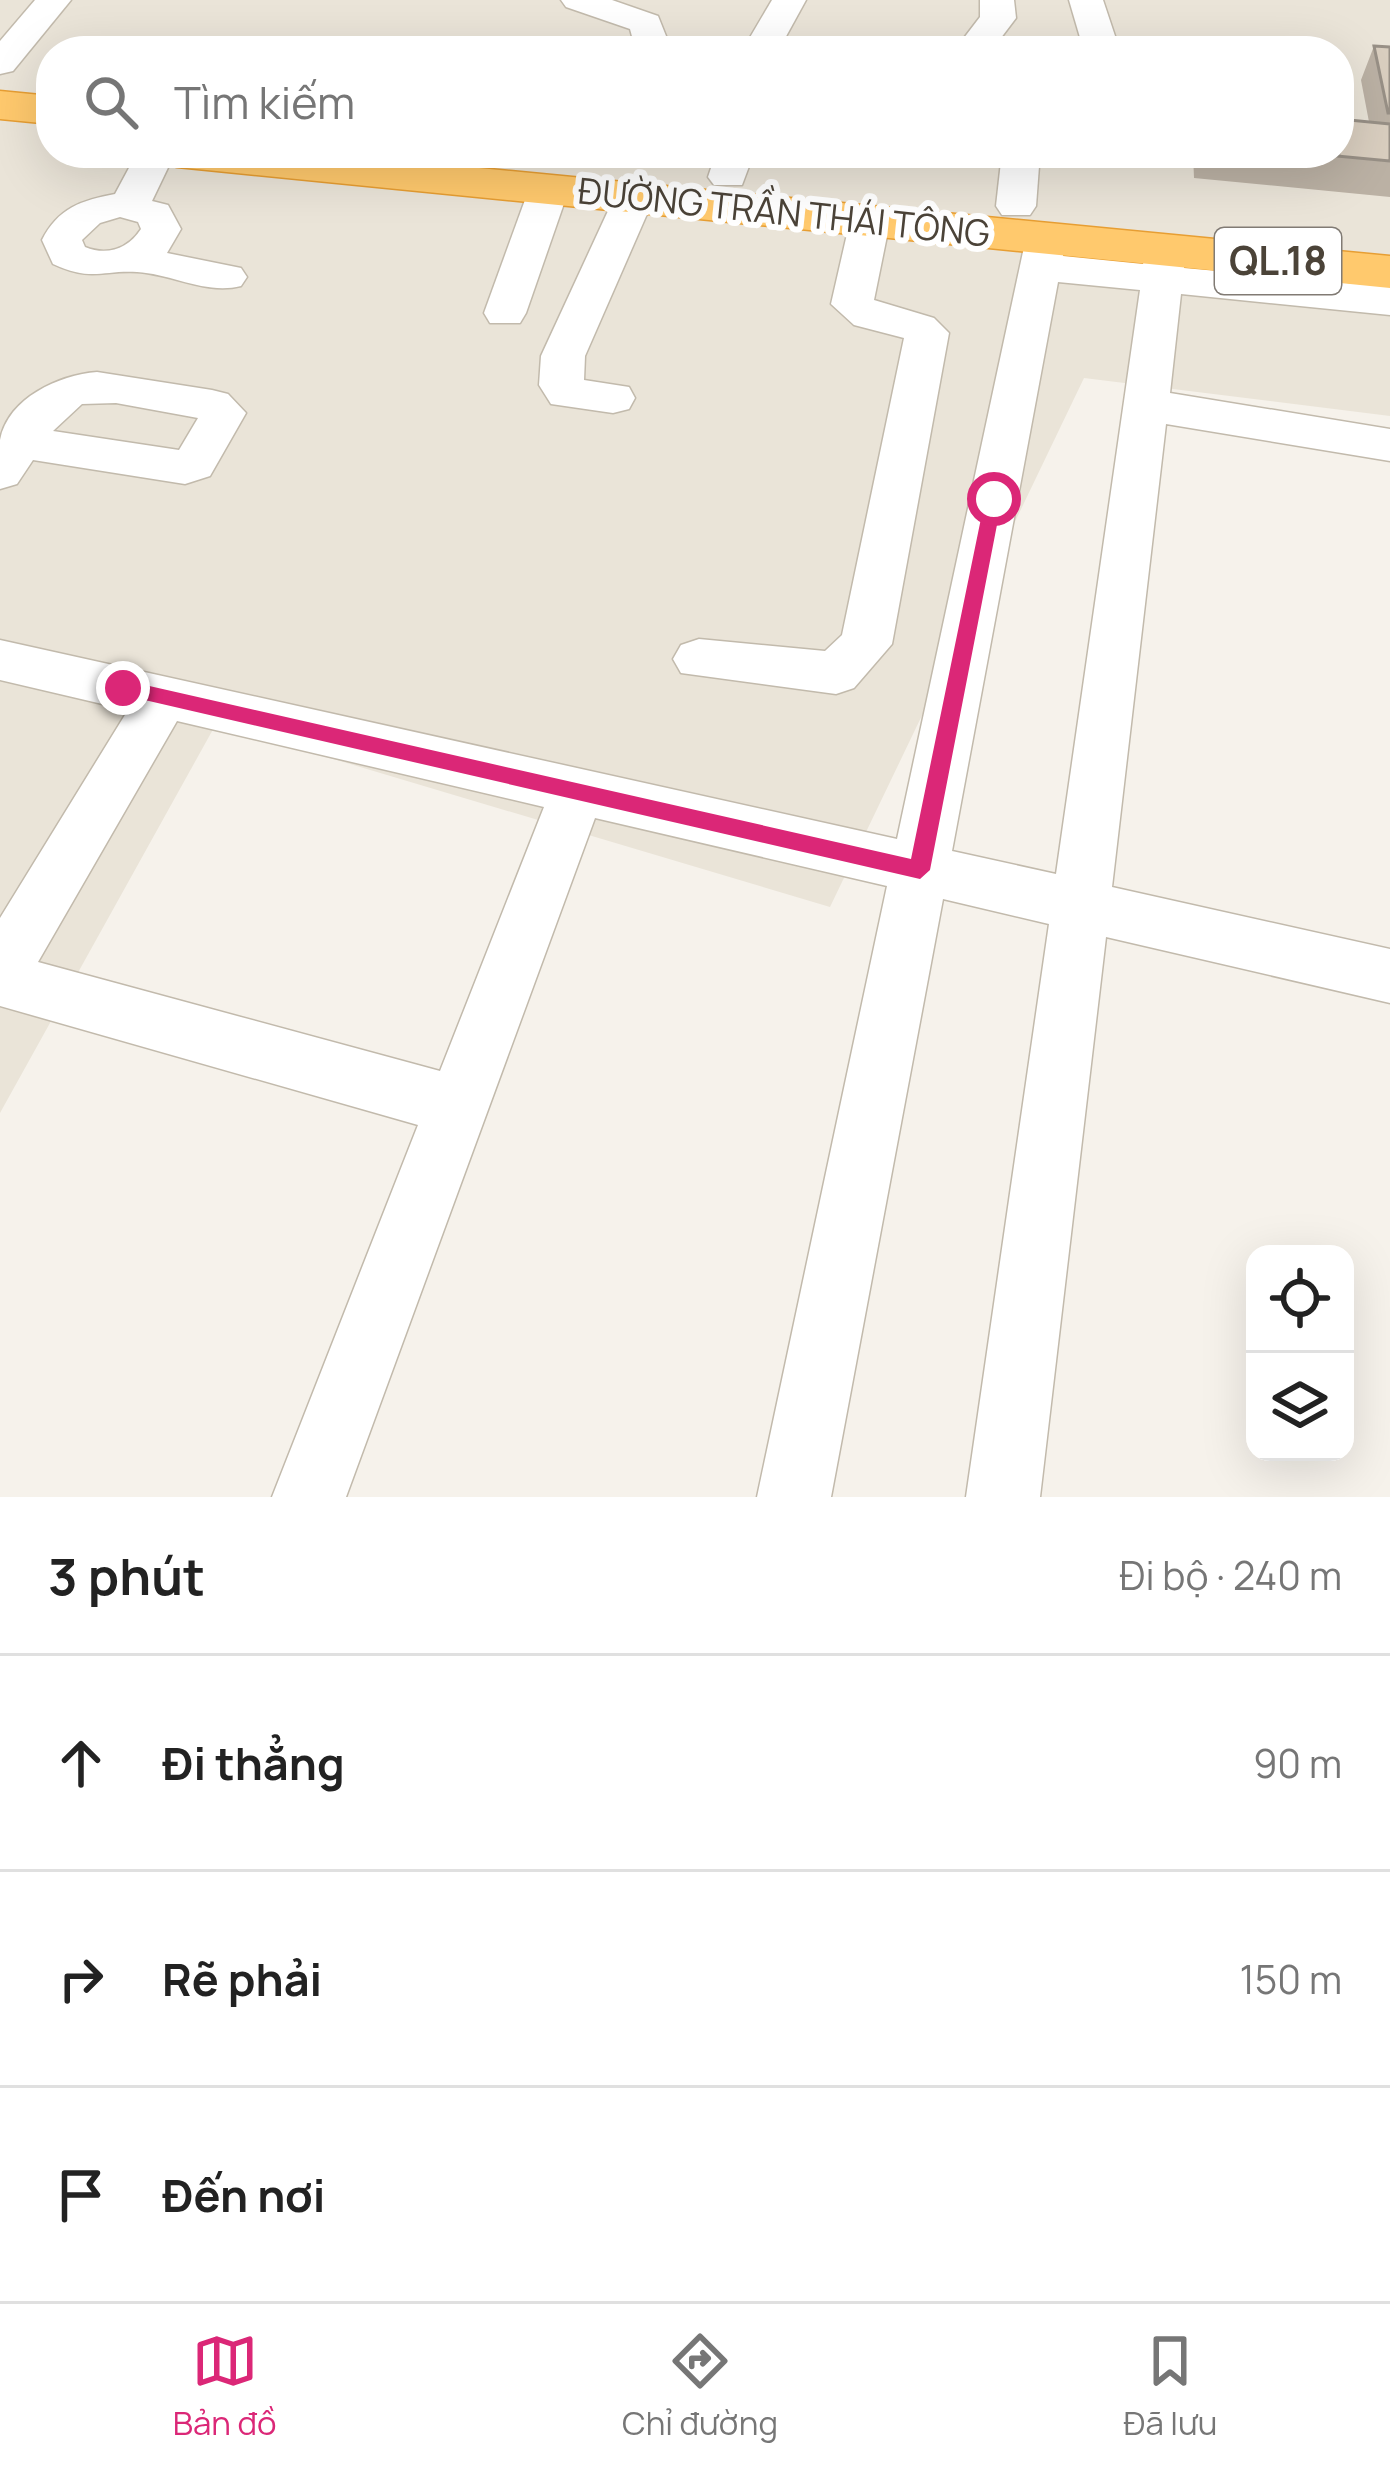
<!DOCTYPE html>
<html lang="vi">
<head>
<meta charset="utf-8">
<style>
  body { margin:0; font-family:Manrope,sans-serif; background:#f6f6f6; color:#222 }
  .controls { position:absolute; right:36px; bottom:36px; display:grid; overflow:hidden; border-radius:24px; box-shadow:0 12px 48px #0002 }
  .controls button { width:108px; height:108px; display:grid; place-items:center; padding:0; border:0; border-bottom:3px solid #e0e0e0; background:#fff; color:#222; font:60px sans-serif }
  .stop { position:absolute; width:36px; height:36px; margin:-27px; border:9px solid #db2777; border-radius:50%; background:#fff }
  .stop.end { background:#db2777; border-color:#fff; box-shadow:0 3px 12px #0008 }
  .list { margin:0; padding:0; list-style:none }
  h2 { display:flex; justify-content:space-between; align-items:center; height:156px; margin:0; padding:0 48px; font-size:51px }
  h2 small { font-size:39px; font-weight:400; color:#767676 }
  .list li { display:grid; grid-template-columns:78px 1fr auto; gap:36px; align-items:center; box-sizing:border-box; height:216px; padding:0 48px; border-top:3px solid #e0e0e0 }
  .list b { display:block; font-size:45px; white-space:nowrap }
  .list em { font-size:39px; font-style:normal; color:#767676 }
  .icon { flex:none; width:66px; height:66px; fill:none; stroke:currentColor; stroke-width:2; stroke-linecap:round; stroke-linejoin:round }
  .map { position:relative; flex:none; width:1390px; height:1497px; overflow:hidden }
  .search { position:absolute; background:#fff; box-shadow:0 12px 48px #0002; left:36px; right:36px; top:36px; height:132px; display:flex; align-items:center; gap:30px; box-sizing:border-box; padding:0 42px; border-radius:48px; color:#767676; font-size:45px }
  .sheet { height:804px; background:#fff }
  nav { display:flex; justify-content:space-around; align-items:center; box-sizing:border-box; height:168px; border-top:3px solid #e0e0e0; background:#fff; font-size:33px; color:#767676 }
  nav a { display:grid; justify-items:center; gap:6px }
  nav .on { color:#db2777 }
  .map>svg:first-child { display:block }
  .residential { fill:#eae4d8; fill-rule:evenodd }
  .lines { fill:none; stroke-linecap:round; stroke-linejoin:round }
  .minor-casing { stroke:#c2baac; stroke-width:3 }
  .highway-casing { stroke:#e79e33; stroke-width:3 }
  .minor { fill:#fff; fill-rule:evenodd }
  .highway { fill:#ffc96d; fill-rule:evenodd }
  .wall { fill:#bbb1a4 }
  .building { fill:#d9cebf; stroke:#989086; stroke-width:3 }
  .route { fill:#db2777 }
  .labels { text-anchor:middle; stroke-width:12; stroke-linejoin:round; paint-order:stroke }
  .far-street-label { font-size:36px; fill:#4b4338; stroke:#fff }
  .shield { fill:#fff; stroke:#817b74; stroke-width:3 }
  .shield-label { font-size:39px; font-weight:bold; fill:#4b4338 }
</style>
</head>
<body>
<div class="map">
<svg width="1390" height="1497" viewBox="0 0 1390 1497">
  <rect width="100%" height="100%" fill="#f6f2eb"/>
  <path class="residential" d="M0 0H1390V416L1084 378 830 907 216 724 0 1113ZM51 51H1339V153H51Z"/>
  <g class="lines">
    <g class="minor-casing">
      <g id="minor">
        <path d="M35 0H71L13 71 0 74V41Z"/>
        <path d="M561 0H612L658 16 672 51H636L630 29 566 7Z"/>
        <path d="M772 0H806L778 51H742Z"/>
        <path d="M980 0H1014L1016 18 991 51H954L980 17Z"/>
        <path d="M1069 0H1103L1120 51H1084Z"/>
        <path d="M137 153H175L152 201 168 205 181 229 167 253 241 268 247 277 241 286C206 295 172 274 137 272 102 270 92 282 53 264L42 240C58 208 82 200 115 194ZM120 217 138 222 141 229C128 249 107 256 85 247L82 240 100 223Z"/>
        <path d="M716 153H754L742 185H714L708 177Z"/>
        <path d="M1002 153H1040L1036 206 1030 215H1002L996 206Z"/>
        <path d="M549 177 563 181 569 189 526 313 520 323H490L484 313 529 189 535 181Z"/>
        <path d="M634 186 648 190 654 198 585 356 584 380 629 387 635 398 629 409 613 413 551 404 539 385 541 356 614 198 620 190Z"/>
        <path d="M870 209 884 212 890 221 874 300 934 318 949 333 892 644 854 688 836 694 681 673 673 659 681 645 699 639 825 651 842 635 904 338 854 325 831 304 850 221 856 212Z"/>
        <path d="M1046 225 1060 229 1066 238 1063 256 1143 264 1151 241H1181L1187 250 1184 268 1390 287V315L1181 294 1170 393 1390 429V461L1166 424 1112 887 1390 949V1003L1106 937 1040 1497H966L1049 924 943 899 831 1497H757L887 886 595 818 346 1497H272L418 1125 0 1006V918L128 710 0 680V640L897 839 1026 238 1032 229ZM1058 282 1140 290 1056 874 952 851ZM177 721 544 807 440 1071 38 962Z"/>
        <path d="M97 372 212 390 228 394 246 413 210 476 185 484 33 460 17 484 0 489C0 473 0 455 0 440 8 398 59 375 97 372ZM116 403 198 418 179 450 53 431 82 404Z"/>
      </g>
    </g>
    <g class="highway-casing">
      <g id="highway">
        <path d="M0 91 51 96V124L0 119Z"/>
        <path d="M153 153H324L1390 256V288L177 167 160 163Z"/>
      </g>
    </g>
    <use href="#minor" class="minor"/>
    <use href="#highway" class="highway"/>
  </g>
  <path class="wall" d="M1374 46 1390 47V197L1194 178 1193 153H1339L1369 122 1361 80Z"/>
  <g class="building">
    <path d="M1374 46 1390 47V113H1388Z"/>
    <path d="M1339 119 1390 124V161L1305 153H1339Z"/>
  </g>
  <path class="route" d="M994 493 1002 499 930 870 920 879 123 695 114 688 123 680 911 859 985 499Z"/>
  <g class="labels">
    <g class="far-street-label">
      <text transform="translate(784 212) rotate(6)" y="13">ĐƯỜNG TRẦN THÁI TÔNG</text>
    </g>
    <rect class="shield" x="1215" y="228" width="126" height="66" rx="9"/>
    <g class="shield-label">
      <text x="1278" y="275">QL.18</text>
    </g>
  </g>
</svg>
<div class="controls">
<button><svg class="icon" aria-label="locate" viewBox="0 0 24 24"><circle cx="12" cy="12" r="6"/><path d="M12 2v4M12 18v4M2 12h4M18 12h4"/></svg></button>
<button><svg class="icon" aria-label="layers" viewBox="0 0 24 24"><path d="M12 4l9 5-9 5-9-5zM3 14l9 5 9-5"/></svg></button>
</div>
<div class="stop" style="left:994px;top:499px"></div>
<div class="stop end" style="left:123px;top:688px"></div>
<div class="search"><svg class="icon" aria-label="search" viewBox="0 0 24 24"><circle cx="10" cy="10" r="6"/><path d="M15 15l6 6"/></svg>Tìm kiếm</div>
</div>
<section class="sheet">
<h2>3 phút<small>Đi bộ · 240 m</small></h2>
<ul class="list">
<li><svg class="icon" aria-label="ahead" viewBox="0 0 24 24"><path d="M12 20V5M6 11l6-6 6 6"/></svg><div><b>Đi thẳng</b></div><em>90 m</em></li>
<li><svg class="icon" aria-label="right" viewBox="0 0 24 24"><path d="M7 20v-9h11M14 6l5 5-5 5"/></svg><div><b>Rẽ phải</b></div><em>150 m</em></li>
<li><svg class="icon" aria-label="arrive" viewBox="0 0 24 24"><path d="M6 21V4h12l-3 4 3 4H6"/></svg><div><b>Đến nơi</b></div></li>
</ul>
</section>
<nav>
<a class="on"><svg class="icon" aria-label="map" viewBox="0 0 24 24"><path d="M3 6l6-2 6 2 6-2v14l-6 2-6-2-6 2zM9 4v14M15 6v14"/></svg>Bản đồ</a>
<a><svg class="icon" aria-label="directions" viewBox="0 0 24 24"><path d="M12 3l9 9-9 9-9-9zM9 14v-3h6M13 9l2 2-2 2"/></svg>Chỉ đường</a>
<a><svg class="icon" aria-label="saved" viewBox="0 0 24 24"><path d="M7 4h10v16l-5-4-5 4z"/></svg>Đã lưu</a>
</nav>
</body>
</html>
